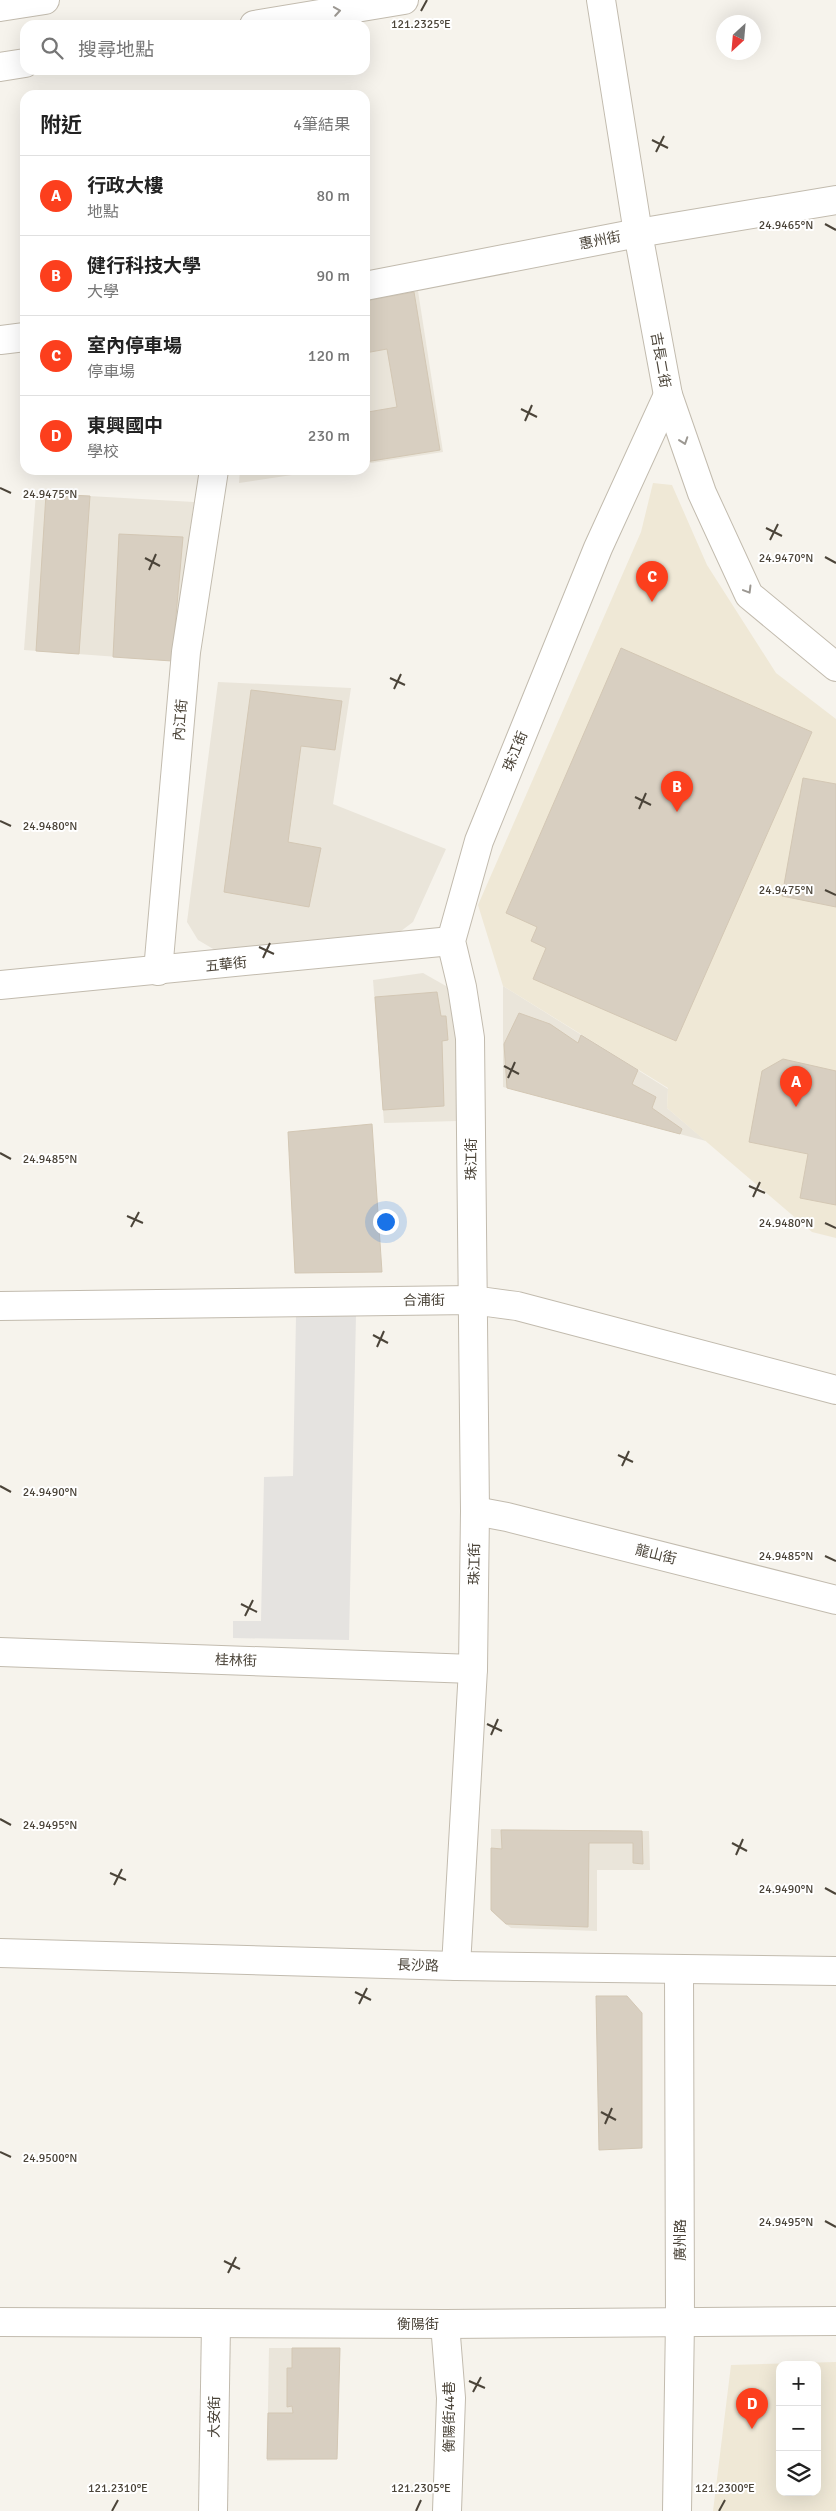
<!DOCTYPE html>
<html lang="zh-TW">
<head>
<meta charset="utf-8">
<style>
  body { margin:0; font-family:Signika,"Noto Sans TC",sans-serif; background:#f2f2f2; color:#222 }
  .controls { position:absolute; right:15px; bottom:15px; display:grid; overflow:hidden; border-radius:10px; box-shadow:0 5px 20px #0002 }
  .controls button { width:45px; height:45px; display:grid; place-items:center; padding:0; border:0; border-bottom:1px solid #e0e0e0; background:#fff; color:#222; font:25px sans-serif }
  .compass { position:absolute; left:716px; top:15px; width:45px; height:45px; border-radius:50%; background:#fff; box-shadow:0 5px 20px #0002; rotate:206deg }
  .you { position:absolute; left:385px; top:1221px; width:18px; height:18px; margin:-12px; border:4px solid #fff; border-radius:50%; background:#1a73e8; box-shadow:0 0 0 8px #1a73e833 }
  .badge { display:grid; place-items:center; width:32px; height:32px; border-radius:50%; background:#fc3f1d; color:#fff; font-size:16px; font-weight:700 }
  .pin { position:absolute; translate:-50% -41px; filter:drop-shadow(0 1px 2px #0008) }
  .pin::after { content:''; position:absolute; top:26px; width:18px; height:15px; background:inherit; clip-path:polygon(0 0,100% 0,50% 100%) }
  .list { margin:0; padding:0; list-style:none }
  h2 { display:flex; justify-content:space-between; align-items:center; height:65px; margin:0; padding:0 20px; font-size:21px }
  h2 small { font-size:16px; font-weight:400; color:#767676 }
  .list li { display:grid; grid-template-columns:32px 1fr auto; gap:15px; align-items:center; box-sizing:border-box; height:80px; padding:0 20px; border-top:1px solid #e0e0e0 }
  .list b { display:block; font-size:19px; white-space:nowrap }
  .list p { margin:0; font-size:16px; white-space:nowrap; color:#767676 }
  .list em { font-size:16px; font-style:normal; color:#767676 }
  .icon { flex:none; width:28px; height:28px; fill:none; stroke:currentColor; stroke-width:2; stroke-linecap:round; stroke-linejoin:round }
  .map { position:relative; flex:none; width:836px; height:2511px; overflow:hidden }
  .search { position:absolute; background:#fff; box-shadow:0 5px 20px #0002; left:20px; top:20px; width:350px; height:55px; display:flex; align-items:center; gap:12px; box-sizing:border-box; padding:0 18px; border-radius:15px; color:#767676; font-size:19px }
  .panel { position:absolute; background:#fff; box-shadow:0 5px 20px #0002; left:20px; top:90px; width:350px; height:385px; border-radius:15px }
  .map>svg:first-child { display:block }
  .residential { fill:#eae5da }
  .education { fill:#efe8d6; fill-rule:evenodd }
  .parking { fill:#e5e3e0 }
  .building { fill:#d8cfc1; stroke:#d3c7b4 }
  .lines { fill:none; stroke-linecap:round; stroke-linejoin:round }
  .minor-casing { stroke:#c2bbae; stroke-width:30 }
  .minor { stroke:#fff; stroke-width:28 }
  .oneway { stroke:#9c9892 }
  .ticks { fill:none; stroke:#4b4439; stroke-width:2 }
  .labels { text-anchor:middle; stroke-width:4; stroke-linejoin:round; paint-order:stroke }
  .street-label { font-size:14px; fill:#4b4439; stroke:#fff }
  .ticks-label { font-size:12px; text-anchor:middle; fill:#4b4439; stroke:#fff; stroke-width:4; stroke-linejoin:round; paint-order:stroke }
</style>
</head>
<body>
<div class="map">
<svg width="836" height="2511" viewBox="0 0 836 2511">
  <rect width="100%" height="100%" fill="#f6f3ec"/>
  <g class="residential">
    <path d="M418 291 443 452 365 464V301Z"/>
    <path d="M240 470H325L239 483Z"/>
    <path d="M36 493 194 502 172 661 24 650Z"/>
    <path d="M218 682 351 688 333 804 446 849 413 922 401 931 215 950 198 940 187 922Z"/>
    <path d="M423 973 453 990 459 1001 458 1121 384 1123 373 980Z"/>
    <path d="M503 986 668 1089 667 1108 706 1141 503 1087Z"/>
    <path d="M491 1829 649 1831 650 1870H597V1931L511 1928 491 1911Z"/>
    <path d="M269 2348H340L337 2459 267 2461Z"/>
  </g>
  <g class="education">
    <path d="M653 483 672 485 707 565 776 673 836 719V1238L812 1232 667 1108 668 1088 503 986 478 905 641 532Z"/>
    <path d="M836 2362V2511H713L731 2365ZM780 2365H817V2492H780Z"/>
  </g>
  <path class="parking" d="M356 1315 349 1640 233 1638V1621H261L264 1477 293 1476 296 1316Z"/>
  <g class="building">
    <path d="M414 292 440 450 365 462V402L368 412 397 407 387 349 365 353V301Z"/>
    <path d="M46 494 90 496 79 654 36 651Z"/>
    <path d="M119 534 183 537 172 661 113 657Z"/>
    <path d="M621 648 812 732 676 1041 533 979 546 948 531 941 537 927 506 913Z"/>
    <path d="M251 690 342 701 335 750 301 746 288 842 321 848 309 907 224 892Z"/>
    <path d="M803 778 836 784V907L782 896Z"/>
    <path d="M437 992 441 1016H446L448 1040 442 1041 444 1106 383 1110 375 997Z"/>
    <path d="M519 1013 550 1024 578 1043 581 1035 638 1070 632 1084 656 1097 652 1108 682 1129 680 1134 507 1088 504 1044Z"/>
    <path d="M783 1059 836 1071V1205L800 1198 808 1154 749 1142 762 1071Z"/>
    <path d="M372 1124 382 1272 295 1273 288 1132Z"/>
    <path d="M501 1830 642 1831 643 1864 633 1863V1843H589L588 1927 506 1924 491 1910V1848L502 1849Z"/>
    <path d="M596 1996H627L642 2013V2148L599 2150Z"/>
    <path d="M292 2348H340L337 2459H267L268 2413H293L292 2406 287 2407V2368H292Z"/>
  </g>
  <g class="lines">
    <g class="minor-casing">
      <g id="minor">
        <path d="M601 0 638 233 668 395 702 493 749 595 836 667"/>
        <path d="M0 7 45 0"/>
        <path d="M254 25 404 0"/>
        <path d="M0 67 25 63"/>
        <path d="M365 286 638 233 836 200"/>
        <path d="M0 340 25 337"/>
        <path d="M158 971 186 652 214 470"/>
        <path d="M0 985 451 941"/>
        <path d="M0 1306 472 1300 517 1306 836 1390"/>
        <path d="M475 1511 507 1517 836 1600"/>
        <path d="M0 1652 473 1669"/>
        <path d="M0 1953 456 1966 836 1971"/>
        <path d="M456 1966 473 1669 475 1511 470 1038 462 987 451 941 479 841 598 548 668 395"/>
        <path d="M0 2322 445 2324 836 2321"/>
        <path d="M445 2324 451 2398 447 2511"/>
        <path d="M213 2511 216 2324"/>
        <path d="M677 2511 680 2321 679 1969"/>
      </g>
    </g>
    <use href="#minor" class="minor"/>
  </g>
  <defs><path id="oneway-chevron" d="M-2-3.5L2.5 0L-2 3.5" fill="none" stroke-width="1.6" stroke-linecap="round" stroke-linejoin="round" transform="scale(1.25)"/></defs>
  <g class="oneway">
    <use href="#oneway-chevron" transform="translate(337 11) rotate(-9)"/>
    <use href="#oneway-chevron" transform="translate(684 441) rotate(71)"/>
    <use href="#oneway-chevron" transform="translate(748 590) rotate(59)"/>
  </g>
  <path class="ticks" d="M421 11 427 0M652 140 668 148M656 152 664 136M825 224 836 230M521 409 537 417M525 421 532 405M0 488 11 493M766 528 782 536M770 540 778 524M825 557 836 563M145 558 160 566M149 570 156 554M390 678 405 685M394 689 401 674M635 797 651 805M639 809 646 793M0 821 11 826M825 890 836 895M259 947 274 954M263 958 270 943M504 1066 519 1074M508 1078 515 1062M0 1153 11 1159M749 1186 765 1193M753 1197 760 1182M127 1216 143 1223M825 1223 836 1228M131 1227 139 1212M373 1335 388 1343M377 1347 384 1331M618 1455 633 1462M622 1466 629 1451M0 1486 11 1492M825 1556 836 1561M241 1604 257 1612M245 1616 253 1600M487 1724 502 1731M491 1735 498 1719M0 1819 11 1825M732 1843 747 1851M736 1855 743 1839M110 1873 126 1880M114 1885 122 1869M825 1888 836 1894M355 1992 371 2000M359 2004 367 1988M601 2112 616 2120M605 2124 612 2108M0 2152 11 2157M825 2221 836 2227M224 2261 240 2269M228 2273 236 2257M469 2381 485 2388M473 2392 481 2377M112 2511 118 2500M416 2511 421 2500M719 2511 725 2500"/>
  <g class="labels">
    <g class="street-label">
      <text transform="translate(600 240) rotate(-11)" y="5">惠州街</text>
      <text transform="translate(661 360) rotate(80)" y="5">吉長二街</text>
      <text transform="translate(180 720) rotate(-85)" y="5">內江街</text>
      <text transform="translate(515 751) rotate(-68)" y="5">珠江街</text>
      <text transform="translate(226 964) rotate(-6)" y="5">五華街</text>
      <text transform="translate(471 1159) rotate(-90)" y="5">珠江街</text>
      <text transform="translate(424 1300) rotate(-1)" y="5">合浦街</text>
      <text transform="translate(656 1554) rotate(14)" y="5">龍山街</text>
      <text transform="translate(474 1564) rotate(-89)" y="5">珠江街</text>
      <text transform="translate(236 1660) rotate(2)" y="5">桂林街</text>
      <text transform="translate(418 1965) rotate(2)" y="5">長沙路</text>
      <text transform="translate(680 2240) rotate(-90)" y="5">廣州路</text>
      <text x="418" y="2329">衡陽街</text>
      <text transform="translate(214 2417) rotate(-89)" y="5">大安街</text>
      <text transform="translate(449 2417) rotate(-90)" y="5">衡陽街44巷</text>
    </g>
  </g>
  <g class="ticks-label">
    <text x="421" y="28">121.2325°E</text>
    <text x="786" y="229">24.9465°N</text>
    <text x="50" y="498">24.9475°N</text>
    <text x="786" y="562">24.9470°N</text>
    <text x="50" y="830">24.9480°N</text>
    <text x="786" y="894">24.9475°N</text>
    <text x="50" y="1163">24.9485°N</text>
    <text x="786" y="1227">24.9480°N</text>
    <text x="50" y="1496">24.9490°N</text>
    <text x="786" y="1560">24.9485°N</text>
    <text x="50" y="1829">24.9495°N</text>
    <text x="786" y="1893">24.9490°N</text>
    <text x="50" y="2162">24.9500°N</text>
    <text x="786" y="2226">24.9495°N</text>
    <text x="118" y="2492">121.2310°E</text>
    <text x="421" y="2492">121.2305°E</text>
    <text x="725" y="2492">121.2300°E</text>
  </g>
</svg>
<div class="controls">
<button>+</button>
<button>−</button>
<button><svg class="icon" aria-label="layers" viewBox="0 0 24 24"><path d="M12 4l9 5-9 5-9-5zM3 14l9 5 9-5"/></svg></button>
</div>
<svg class="compass" viewBox="-18 -18 36 36"><path d="M0-13l5 13h-10z" fill="#e53935"/><path d="M0 13l5-13h-10z" fill="#767676"/></svg>
<div class="you"></div>
<div class="pin badge" style="left:796px;top:1107px">A</div>
<div class="pin badge" style="left:677px;top:812px">B</div>
<div class="pin badge" style="left:652px;top:602px">C</div>
<div class="pin badge" style="left:752px;top:2429px">D</div>
<div class="search"><svg class="icon" aria-label="search" viewBox="0 0 24 24"><circle cx="10" cy="10" r="6"/><path d="M15 15l6 6"/></svg>搜尋地點</div>
<section class="panel">
<h2>附近<small>4筆結果</small></h2>
<ul class="list">
<li><span class="badge">A</span><div><b>行政大樓</b><p>地點</p></div><em>80 m</em></li>
<li><span class="badge">B</span><div><b>健行科技大學</b><p>大學</p></div><em>90 m</em></li>
<li><span class="badge">C</span><div><b>室內停車場</b><p>停車場</p></div><em>120 m</em></li>
<li><span class="badge">D</span><div><b>東興國中</b><p>學校</p></div><em>230 m</em></li>
</ul>
</section>
</div>
</body>
</html>
